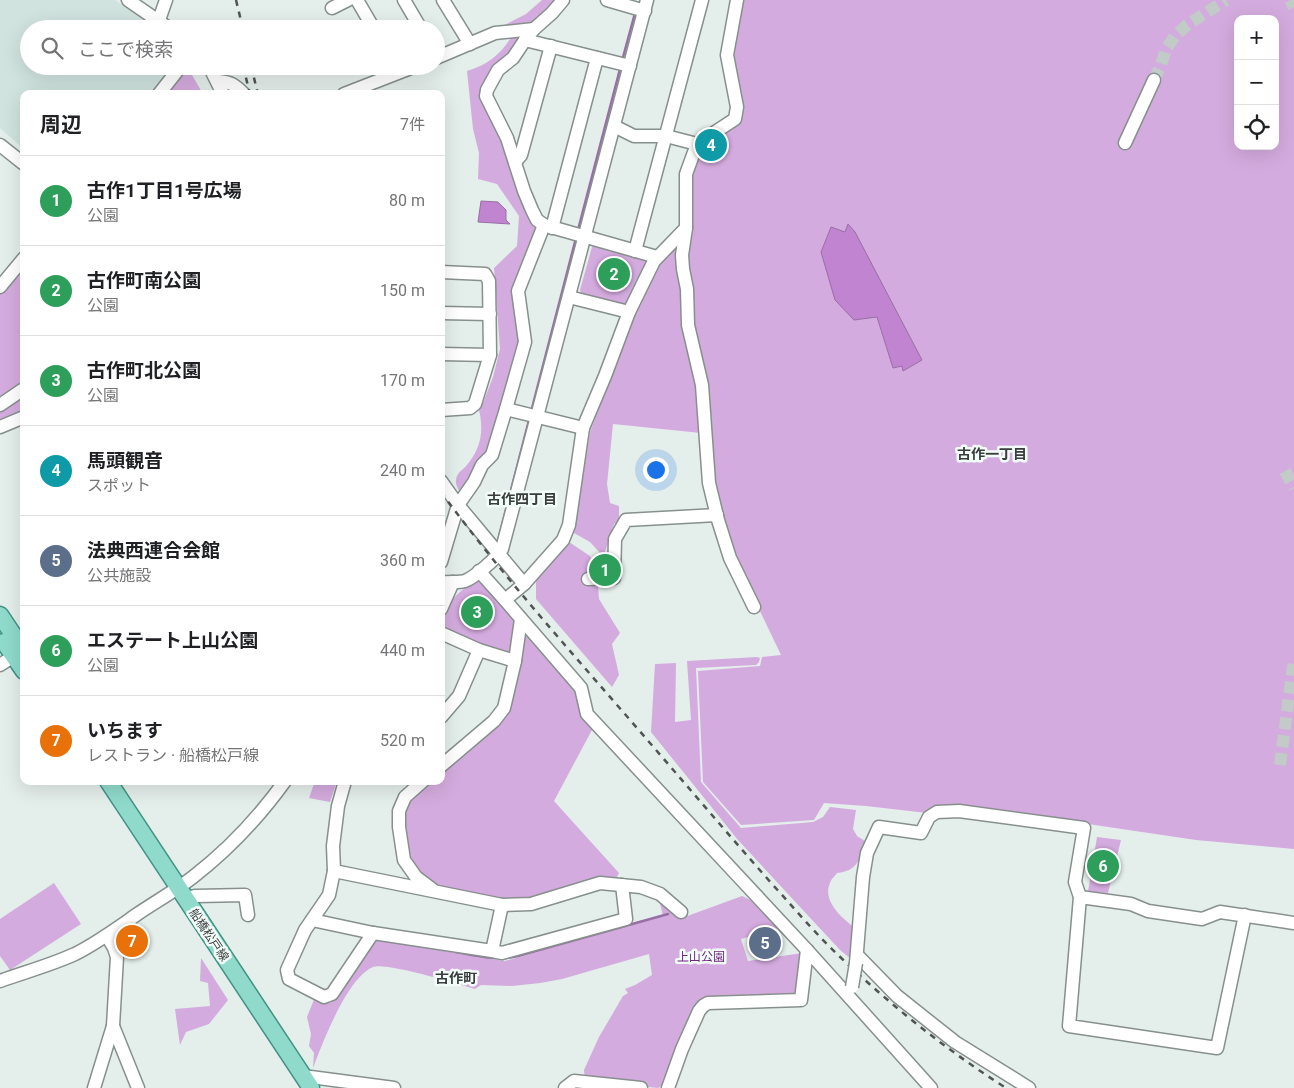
<!DOCTYPE html>
<html lang="ja">
<head>
<meta charset="utf-8">
<style>
  body { margin:0; font-family:Roboto,"Noto Sans JP",sans-serif; background:#f6f6f6; color:#202124 }
  .controls { position:absolute; right:15px; top:15px; display:grid; overflow:hidden; border-radius:10px; box-shadow:0 5px 20px #0002 }
  .controls button { width:45px; height:45px; display:grid; place-items:center; padding:0; border:0; border-bottom:1px solid #e0e0e0; background:#fff; color:#202124; font:25px sans-serif }
  .you { position:absolute; left:655px; top:469px; width:18px; height:18px; margin:-12px; border:4px solid #fff; border-radius:50%; background:#1a73e8; box-shadow:0 0 0 8px #1a73e833 }
  .badge { display:grid; place-items:center; width:32px; height:32px; border-radius:50%; background:#111827; color:#fff; font-size:16px; font-weight:700 }
  .pin { position:absolute; translate:-50% -50%; border:2px solid #fff; box-shadow:0 1px 5px #0006 }
  .list { margin:0; padding:0; list-style:none }
  h2 { display:flex; justify-content:space-between; align-items:center; height:65px; margin:0; padding:0 20px; font-size:21px }
  h2 small { font-size:16px; font-weight:400; color:#757577 }
  .list li { display:grid; grid-template-columns:32px 1fr auto; gap:15px; align-items:center; box-sizing:border-box; height:90px; padding:0 20px; border-top:1px solid #e0e0e0 }
  .list b { display:block; font-size:19px; white-space:nowrap }
  .list p { margin:0; font-size:16px; white-space:nowrap; color:#757577 }
  .list em { font-size:16px; font-style:normal; color:#757577 }
  .icon { flex:none; width:28px; height:28px; fill:none; stroke:currentColor; stroke-width:2; stroke-linecap:round; stroke-linejoin:round }
  .map { position:relative; flex:none; width:1294px; height:1088px; overflow:hidden }
  .search { position:absolute; background:#fff; box-shadow:0 5px 20px #0002; left:20px; top:20px; width:425px; height:55px; display:flex; align-items:center; gap:12px; box-sizing:border-box; padding:0 18px; border-radius:28px; color:#757577; font-size:19px }
  .panel { position:absolute; background:#fff; box-shadow:0 5px 20px #0002; left:20px; top:90px; width:425px; height:695px; border-radius:10px }
  .map>svg:first-child { display:block }
  .built { fill:#d0e3de }
  .green { fill:#d4abde; fill-rule:evenodd }
  .water { fill:#c184d0; stroke:#986fa4 }
  .lines { fill:none; stroke-linecap:round; stroke-linejoin:round }
  .stream { stroke:#986fa4; stroke-width:2.5 }
  .minor-tunnel { stroke:#c2cbc8; stroke-width:12; stroke-dasharray:12 6; stroke-linecap:butt }
  .minor-casing { stroke:#87908d; stroke-width:15 }
  .major-casing { stroke:#409383; stroke-width:19 }
  .minor { stroke:#fff; stroke-width:12 }
  .major { stroke:#8fdacb; stroke-width:16 }
  .rail { stroke:#505453; stroke-width:2.5; stroke-dasharray:6 6; stroke-linecap:butt }
  .minor-bridge-casing { stroke:#87908d; stroke-width:15; stroke-linecap:butt }
  .minor-bridge { stroke:#fff; stroke-width:12 }
  .labels { text-anchor:middle; stroke-width:5; stroke-linejoin:round; paint-order:stroke }
  .street-label { font-size:12px; fill:#3a3d3c; stroke:#f1fbf8 }
  .park-label { font-size:12px; fill:#712782; stroke:#f1fbf8 }
  .neighbourhood-label { font-size:14px; font-weight:bold; fill:#3a3d3c; stroke:#f1fbf8 }
</style>
</head>
<body>
<div class="map">
<svg width="1294" height="1088" viewBox="0 0 1294 1088">
  <rect width="100%" height="100%" fill="#e4eeeb"/>
  <path class="built" d="M0 0H115L158 29H29V66H174L152 94H24V149L0 128Z"/>
  <g class="green">
    <path d="M542 0H557L508 56 494 67 490 112 539 228 511 292 521 342 488 452 461 495C459 490 455 485 456 480 457 472 462 471 467 465 481 448 484 431 479 410L483 403 493 377 500 349 494 268 517 246 519 216 497 184 478 179 479 153 473 129 467 71C492 64 505 50 517 27L497 29 526 14Z"/>
    <path d="M742 0H1294V849L1196 840 1061 820 927 813 866 806 824 803 814 820 741 825 703 782 698 671 760 666 762 657 781 655 736 561 720 515 691 323 685 268 691 171 700 148 740 121 731 54ZM1238 19H1275V146H1238Z"/>
    <path d="M188 68 203 94H167Z"/>
    <path d="M681 238 699 385 701 433 613 424 607 484 610 503 619 506V522L614 524 608 544 603 556 590 542 574 533 590 432 635 313 661 261Z"/>
    <path d="M598 244 652 258 628 308 582 295 580 290 592 247Z"/>
    <path d="M24 262V412L0 422V293Z"/>
    <path d="M569 542 590 556 597 574 599 599 620 633 612 644 619 675 612 687 536 599V577Z"/>
    <path d="M479 578 517 619 513 651 508 654 442 630C436 608 461 592 475 579Z"/>
    <path d="M525 633 530 636 575 686 593 728 554 801 619 873 616 879 529 899 500 900 440 886 419 874 408 856 403 813 409 800 433 781H441V774L496 725Z"/>
    <path d="M757 657 760 658 759 662 756 665 696 668 701 782 741 828 813 822 823 817 830 807 856 810 853 829 857 836 865 841C860 859 858 871 837 873 835 876 831 879 830 883 822 901 842 918 855 928L851 959 840 950 738 840 651 732 655 664 676 663 675 722 691 720 687 661Z"/>
    <path d="M315 781H337L330 802 309 798Z"/>
    <path d="M1097 837 1121 840 1108 893 1088 892Z"/>
    <path d="M54 883 81 924 10 970 0 956V919Z"/>
    <path d="M742 896 753 901 779 928 741 939 748 961 802 953 799 991 792 997 707 1000 665 1084 658 1088 585 1080 584 1070 599 1037 623 996 628 993 625 989 635 985 652 975 649 954 562 979 540 983 512 986 481 985 475 989C458 984 386 962 373 967 347 978 323 1042 313 1068L314 1053 309 1046 311 1034 307 1017 315 997 326 1003H331L368 948 377 940 505 961 663 916 659 899 682 918Z"/>
    <path d="M201 958 228 1000 209 1024 186 1032 180 1045 175 1009 210 1006 208 983 200 981Z"/>
  </g>
  <g class="water">
    <path d="M481 201 498 202 506 210V220L510 224 478 222Z"/>
    <path d="M848 224 855 232 922 360 903 371 902 366 893 368 877 317 854 320 835 300 821 252 831 227 845 232Z"/>
  </g>
  <g class="lines">
    <g class="stream">
      <path d="M622 61 635 13"/>
      <path d="M578 230 620 69"/>
      <path d="M531 412 576 238"/>
      <path d="M499 537 529 420"/>
      <path d="M456 952C479 956 496 961 518 956L668 914"/>
    </g>
    <g class="minor-tunnel">
      <path d="M1290 0 1294 7"/>
      <path d="M1154 80 1161 65 1166 49 1175 36 1187 25 1226 0"/>
      <path d="M1285 471 1294 488"/>
      <path d="M1280 765 1294 659"/>
    </g>
    <g class="minor-casing">
      <g id="minor">
        <path d="M128 0 170 29"/>
        <path d="M357 0 374 29"/>
        <path d="M404 0 421 29"/>
        <path d="M443 0 470 44"/>
        <path d="M607 0 645 11"/>
        <path d="M332 8 348 0"/>
        <path d="M159 20 166 0"/>
        <path d="M525 40 630 66"/>
        <path d="M436 58 495 33 534 29"/>
        <path d="M209 66 223 94"/>
        <path d="M217 81C231 82 234 84 244 94"/>
        <path d="M159 94 181 66"/>
        <path d="M344 94 416 66"/>
        <path d="M614 126 634 136H666L697 144"/>
        <path d="M1125 143 1154 80"/>
        <path d="M0 145 24 164"/>
        <path d="M515 162 521 155 551 46"/>
        <path d="M544 225 537 220 532 210 524 191 507 138 486 96 487 90 498 70 513 58 525 40 534 29 552 13 563 0"/>
        <path d="M552 228 597 58"/>
        <path d="M686 228 682 255 683 269 687 289 688 325 702 385 709 483 718 520 730 558 754 607"/>
        <path d="M635 251 702 0"/>
        <path d="M441 272 485 274 489 281 490 355 475 404 470 408 441 410"/>
        <path d="M0 287 24 258"/>
        <path d="M569 297 629 312"/>
        <path d="M441 313 490 314"/>
        <path d="M441 354 490 355"/>
        <path d="M0 405 22 390"/>
        <path d="M506 409 583 428"/>
        <path d="M0 427 24 417"/>
        <path d="M441 481 458 505 524 584"/>
        <path d="M441 562 458 505 474 482 482 465 492 455 506 409 525 342 518 291 544 225 657 257"/>
        <path d="M479 571 505 600 581 688 587 714 807 950 931 1088"/>
        <path d="M588 579 614 578 615 539 626 520 717 515"/>
        <path d="M441 583C449 581 458 583 465 581 475 577 497 558 502 549L647 0"/>
        <path d="M505 600 524 584 563 540 569 525 583 428 605 376 629 312 654 261 686 228V174L697 144 735 119 737 107 727 55 737 0"/>
        <path d="M441 609 453 582"/>
        <path d="M441 633 479 650 515 661"/>
        <path d="M0 665 14 656"/>
        <path d="M441 717 459 696 479 650"/>
        <path d="M441 766 494 721 504 708 515 661 521 619"/>
        <path d="M345 781 338 806 333 846 334 871 329 895 305 930 287 970 289 979 324 997 332 994 373 933"/>
        <path d="M423 781 405 797 399 811V827L404 860 416 877 432 889"/>
        <path d="M334 871 502 905 531 904 600 883 641 887 660 894 681 912"/>
        <path d="M1080 897 1131 904 1148 911 1202 919 1220 912 1294 923"/>
        <path d="M185 898 196 896 245 895 248 915"/>
        <path d="M312 920 373 933 492 951 502 953 626 919 622 885"/>
        <path d="M492 951 502 905"/>
        <path d="M858 956 897 996 955 1042 1029 1088"/>
        <path d="M856 963 863 877 867 853 879 827 921 833 929 817 937 812 959 811 1084 828 1075 882 1080 897 1069 1026 1217 1048 1245 915"/>
        <path d="M0 981C25 972 51 965 75 954 97 943 116 929 136 915 155 902 175 891 193 877 228 850 259 817 285 781"/>
        <path d="M113 1026 138 1088"/>
        <path d="M303 1076 394 1088"/>
        <path d="M94 1088 113 1026 117 957 114 948 107 936"/>
        <path d="M565 1088 574 1081 641 1088"/>
        <path d="M668 1088 682 1049 699 1011 703 1006 708 1003 801 1000 807 950"/>
      </g>
    </g>
    <g class="major-casing">
      <g id="major">
        <path d="M0 615 24 651"/>
        <path d="M4 642 24 671"/>
        <path d="M108 781 311 1088"/>
      </g>
    </g>
    <use href="#minor" class="minor"/>
    <use href="#major" class="major"/>
    <g class="rail">
      <path d="M236 0 243 29"/>
      <path d="M243 66 250 94"/>
      <path d="M251 66 258 94"/>
      <path d="M441 492C507 582 583 665 656 750 695 795 733 840 773 885 794 908 814 932 837 954 889 1004 945 1049 1006 1088"/>
    </g>
    <g class="minor-bridge-casing">
      <path id="minor-bridge" d="M852 987 856 963"/>
    </g>
    <use href="#minor-bridge" class="minor-bridge"/>
  </g>
  <g class="labels">
    <g class="street-label">
      <text transform="translate(209 935) rotate(56)" y="4">船橋松戸線</text>
    </g>
    <g class="park-label">
      <text x="701" y="961">上山公園</text>
    </g>
    <g class="neighbourhood-label">
      <text x="992" y="459">古作一丁目</text>
      <text x="522" y="504">古作四丁目</text>
      <text x="456" y="983">古作町</text>
    </g>
  </g>
</svg>
<div class="controls">
<button>+</button>
<button>−</button>
<button><svg class="icon" aria-label="locate" viewBox="0 0 24 24"><circle cx="12" cy="12" r="6"/><path d="M12 2v4M12 18v4M2 12h4M18 12h4"/></svg></button>
</div>
<div class="you"></div>
<div class="pin badge" style="left:605px;top:570px;background:#2e9e5b">1</div>
<div class="pin badge" style="left:614px;top:274px;background:#2e9e5b">2</div>
<div class="pin badge" style="left:477px;top:612px;background:#2e9e5b">3</div>
<div class="pin badge" style="left:711px;top:145px;background:#0f9aa8">4</div>
<div class="pin badge" style="left:765px;top:943px;background:#5c6f8a">5</div>
<div class="pin badge" style="left:1103px;top:866px;background:#2e9e5b">6</div>
<div class="pin badge" style="left:132px;top:941px;background:#e8710a">7</div>
<div class="search"><svg class="icon" aria-label="search" viewBox="0 0 24 24"><circle cx="10" cy="10" r="6"/><path d="M15 15l6 6"/></svg>ここで検索</div>
<section class="panel">
<h2>周辺<small>7件</small></h2>
<ul class="list">
<li><span class="badge" style="background:#2e9e5b">1</span><div><b>古作1丁目1号広場</b><p>公園</p></div><em>80 m</em></li>
<li><span class="badge" style="background:#2e9e5b">2</span><div><b>古作町南公園</b><p>公園</p></div><em>150 m</em></li>
<li><span class="badge" style="background:#2e9e5b">3</span><div><b>古作町北公園</b><p>公園</p></div><em>170 m</em></li>
<li><span class="badge" style="background:#0f9aa8">4</span><div><b>馬頭観音</b><p>スポット</p></div><em>240 m</em></li>
<li><span class="badge" style="background:#5c6f8a">5</span><div><b>法典西連合会館</b><p>公共施設</p></div><em>360 m</em></li>
<li><span class="badge" style="background:#2e9e5b">6</span><div><b>エステート上山公園</b><p>公園</p></div><em>440 m</em></li>
<li><span class="badge" style="background:#e8710a">7</span><div><b>いちます</b><p>レストラン · 船橋松戸線</p></div><em>520 m</em></li>
</ul>
</section>
</div>
</body>
</html>
